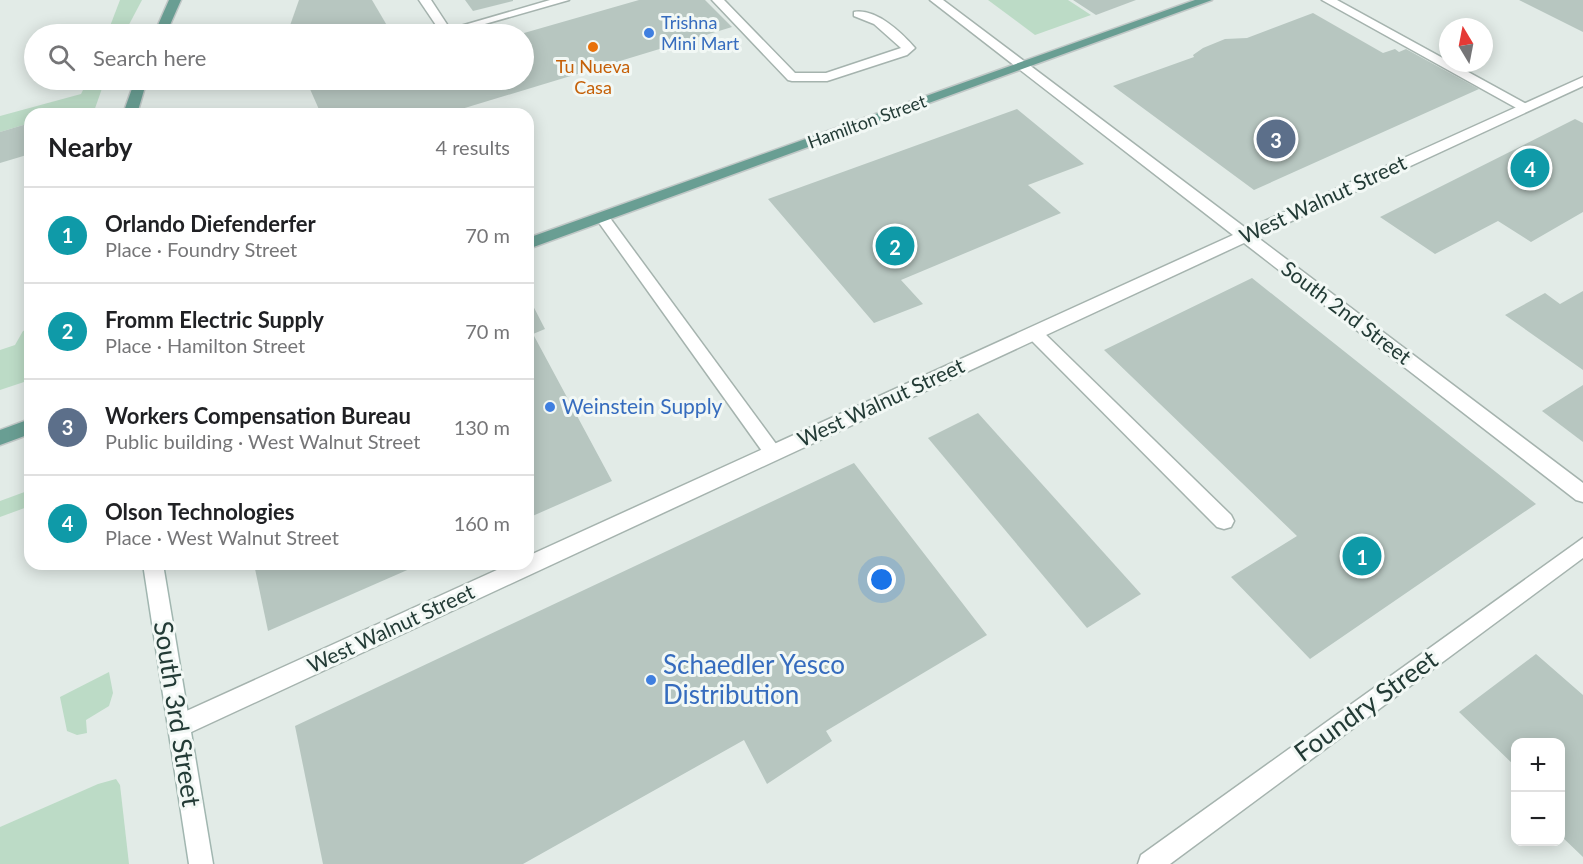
<!DOCTYPE html>
<html lang="en">
<head>
<meta charset="utf-8">
<style>
  body { margin:0; font-family:Lato,sans-serif; background:#f6f6f6; color:#202124 }
  .controls { position:absolute; right:18px; bottom:18px; display:grid; overflow:hidden; border-radius:12px; box-shadow:0 3px 15px #0003 }
  .controls button { width:54px; height:54px; display:grid; place-items:center; padding:0; border:0; border-bottom:2px solid #e0e0e0; background:#fff; color:#202124; font:30px sans-serif }
  .compass { position:absolute; left:1439px; top:18px; width:54px; height:54px; border-radius:50%; background:#fff; box-shadow:0 3px 15px #0003; rotate:350deg }
  .you { position:absolute; left:882px; top:580px; width:21px; height:21px; margin:-15px; border:4px solid #fff; border-radius:50%; background:#1a73e8; box-shadow:0 0 0 9px #1a73e833 }
  .badge { display:grid; place-items:center; width:39px; height:39px; border-radius:50%; background:#db2777; color:#fff; font-size:20px; font-weight:700 }
  .pin { position:absolute; translate:-50% -50%; border:3px solid #fff; box-shadow:0 2px 6px #0006 }
  .list { margin:0; padding:0; list-style:none }
  h2 { display:flex; justify-content:space-between; align-items:center; height:78px; margin:0; padding:0 24px; font-size:26px }
  h2 small { font-size:20px; font-weight:400; color:#757577 }
  .list li { display:grid; grid-template-columns:39px 1fr auto; gap:18px; align-items:center; box-sizing:border-box; height:96px; padding:0 24px; border-top:2px solid #e0e0e0 }
  .list b { display:block; font-size:22px; white-space:nowrap }
  .list p { margin:0; font-size:20px; white-space:nowrap; color:#757577 }
  .list em { font-size:20px; font-style:normal; color:#757577 }
  .icon { flex:none; width:33px; height:33px; fill:none; stroke:currentColor; stroke-width:2; stroke-linecap:round; stroke-linejoin:round }
  .map { position:relative; flex:none; width:1583px; height:864px; overflow:hidden }
  .search { position:absolute; background:#fff; box-shadow:0 3px 15px #0003; left:24px; top:24px; width:510px; height:66px; display:flex; align-items:center; gap:15px; box-sizing:border-box; padding:0 21px; border-radius:33px; color:#757577; font-size:22px }
  .panel { position:absolute; background:#fff; box-shadow:0 3px 15px #0003; left:24px; top:108px; width:510px; height:462px; border-radius:18px }
  .map>svg:first-child { display:block }
  .green { fill:#bcdbc6 }
  .building { fill:#b7c6c0 }
  .lines { fill:none; stroke-linecap:round; stroke-linejoin:round }
  .lane-casing { stroke:#a5b3ae; stroke-width:3 }
  .street-casing { stroke:#a5b3ae; stroke-width:3 }
  .secondary-casing { stroke:#a1b6b0; stroke-width:3 }
  .primary-casing { stroke:#c1c8c7; stroke-width:3 }
  .lane { fill:#fff; fill-rule:evenodd }
  .street { fill:#fff; fill-rule:evenodd }
  .secondary { fill:#fff; fill-rule:evenodd }
  .primary { fill:#699e93; fill-rule:evenodd }
  .shop-dot { fill:#3f7fe0; stroke:#f2f8f5; stroke-width:2 }
  .food-dot { fill:#e8710a; stroke:#f2f8f5; stroke-width:2 }
  .labels { text-anchor:middle; stroke-width:6; stroke-linejoin:round; paint-order:stroke }
  .far-shop-label { font-size:18px; fill:#366cbe; stroke:#f2f8f5; text-anchor:start }
  .far-food-label { font-size:18px; fill:#c56008; stroke:#f2f8f5 }
  .far-street-label { font-size:18px; fill:#233b36; stroke:#f2f8f5 }
  .street-label { font-size:21px; fill:#233b36; stroke:#f2f8f5 }
  .shop-label { font-size:21px; fill:#366cbe; stroke:#f2f8f5; text-anchor:start }
  .near-shop-label { font-size:26px; fill:#366cbe; stroke:#f2f8f5; text-anchor:start }
  .near-street-label { font-size:26px; fill:#233b36; stroke:#f2f8f5 }
</style>
</head>
<body>
<div class="map">
<svg width="1583" height="864" viewBox="0 0 1583 864">
  <rect width="100%" height="100%" fill="#e2ebe7"/>
  <g class="green">
    <path d="M120 0H142L124 34H107Z"/>
    <path d="M988 0H1068L1091 15 1035 35Z"/>
    <path d="M88 80H105L93 114H30V123L0 132V116L81 94Z"/>
    <path d="M30 328V380L0 390V350L15 345 23 331Z"/>
    <path d="M30 490V506L0 517V501Z"/>
    <path d="M109 672 113 693 109 706 86 720 87 733 77 735 67 731 60 697Z"/>
    <path d="M116 779 120 785 129 864H0V827L98 784Z"/>
  </g>
  <g class="building">
    <path d="M299 0H372L392 34H287Z"/>
    <path d="M465 0H513V1L473 11Z"/>
    <path d="M639 0H705L732 27 445 114H321L306 80H524V33Z"/>
    <path d="M1073 0H1136L1096 15Z"/>
    <path d="M1519 0H1583V32Z"/>
    <path d="M1313 13 1383 53 1395 49 1399 52 1406 49 1479 89 1254 190 1113 86 1194 57 1193 55 1203 48 1225 39 1247 38Z"/>
    <path d="M1017 109 1084 164 1028 185 1061 213 901 280 923 304 874 323 768 199Z"/>
    <path d="M1575 119 1583 123V212L1531 242 1498 221 1435 254 1380 217Z"/>
    <path d="M30 123V154L0 163V132Z"/>
    <path d="M1252 278 1536 504 1310 659 1231 577 1297 536 1104 350Z"/>
    <path d="M1583 291V370L1505 315 1545 293 1560 304Z"/>
    <path d="M528 296 545 329 533 334 612 481 528 518Z"/>
    <path d="M1583 385V442L1542 411Z"/>
    <path d="M978 413 1141 594 1087 628 928 438Z"/>
    <path d="M854 463 987 635 826 731 832 741 767 784 744 740 523 864H323L295 726Z"/>
    <path d="M254 564H421L268 631Z"/>
    <path d="M1536 654 1583 695V857L1560 835V742H1516V767L1459 712Z"/>
  </g>
  <g class="lines">
    <g class="lane-casing">
      <g id="lane">
        <path d="M419 0H431L452 32 450 34H442Z"/>
        <path d="M712 0H724L795 73H826L901 48 874 24 854 16V12C876 8 902 33 915 48L907 55 827 81H792L788 80Z"/>
        <path d="M1322 0H1337L1532 107 1525 111 1520 110Z"/>
        <path d="M602 212 607 214 779 448 782 453 779 458 773 461 767 458 597 220 595 217Z"/>
        <path d="M1034 327 1040 329 1231 515 1234 521 1231 527 1224 529 1217 527 1028 337 1026 333 1028 329Z"/>
      </g>
    </g>
    <g class="street-casing">
      <g id="street">
        <path d="M550 0H569L450 34 440 32Z"/>
        <path d="M930 0H943L1247 229 1583 77V86L1257 237 1583 483V502L1576 500 1244 243 187 734 179 737 171 734 168 726 171 718 510 564H528V556L1233 235Z"/>
        <path d="M1583 538V558L1170 864H1138L1141 855Z"/>
      </g>
    </g>
    <g class="secondary-casing">
      <path id="secondary" d="M143 564H163L213 864H189Z"/>
    </g>
    <g class="primary-casing">
      <g id="primary">
        <path d="M169 0H181L166 34H154Z"/>
        <path d="M1195 0H1212L528 249V238Z"/>
        <path d="M135 80H147L137 114H123Z"/>
        <path d="M30 419V434L0 445V430Z"/>
      </g>
    </g>
    <use href="#lane" class="lane"/>
    <use href="#street" class="street"/>
    <use href="#secondary" class="secondary"/>
    <use href="#primary" class="primary"/>
  </g>
  <g class="shop-dot">
    <circle cx="649" cy="33" r="6"/>
    <circle cx="550" cy="407" r="6"/>
    <circle cx="651" cy="680" r="6"/>
  </g>
  <circle class="food-dot" cx="593" cy="47" r="6"/>
  <g class="labels">
    <g class="far-shop-label">
      <text x="661" y="29">Trishna<tspan x="661" dy="21">Mini Mart</tspan></text>
    </g>
    <g class="far-food-label">
      <text x="593" y="73">Tu Nueva<tspan x="593" dy="21">Casa</tspan></text>
    </g>
    <g class="far-street-label">
      <text transform="translate(867 122) rotate(-20)" y="6">Hamilton Street</text>
    </g>
    <g class="street-label">
      <text transform="translate(1323 200) rotate(-25)" y="7">West Walnut Street</text>
      <text transform="translate(1346 313) rotate(37)" y="7">South 2nd Street</text>
      <text transform="translate(881 403) rotate(-25)" y="7">West Walnut Street</text>
      <text transform="translate(391 629) rotate(-25)" y="7">West Walnut Street</text>
    </g>
    <g class="shop-label">
      <text x="562" y="414">Weinstein Supply</text>
    </g>
    <g class="near-shop-label">
      <text x="663" y="674">Schaedler Yesco<tspan x="663" dy="30">Distribution</tspan></text>
    </g>
    <g class="near-street-label">
      <text transform="translate(1366 706) rotate(-36)" y="9">Foundry Street</text>
      <text transform="translate(177 714) rotate(81)" y="9">South 3rd Street</text>
    </g>
  </g>
</svg>
<div class="controls">
<button>+</button>
<button>−</button>
</div>
<svg class="compass" viewBox="-18 -18 36 36"><path d="M0-13l5 13h-10z" fill="#e53935"/><path d="M0 13l5-13h-10z" fill="#757577"/></svg>
<div class="you"></div>
<div class="pin badge" style="left:1362px;top:556px;background:#0f9aa8">1</div>
<div class="pin badge" style="left:895px;top:246px;background:#0f9aa8">2</div>
<div class="pin badge" style="left:1276px;top:139px;background:#5c6f8a">3</div>
<div class="pin badge" style="left:1530px;top:168px;background:#0f9aa8">4</div>
<div class="search"><svg class="icon" aria-label="search" viewBox="0 0 24 24"><circle cx="10" cy="10" r="6"/><path d="M15 15l6 6"/></svg>Search here</div>
<section class="panel">
<h2>Nearby<small>4 results</small></h2>
<ul class="list">
<li><span class="badge" style="background:#0f9aa8">1</span><div><b>Orlando Diefenderfer</b><p>Place · Foundry Street</p></div><em>70 m</em></li>
<li><span class="badge" style="background:#0f9aa8">2</span><div><b>Fromm Electric Supply</b><p>Place · Hamilton Street</p></div><em>70 m</em></li>
<li><span class="badge" style="background:#5c6f8a">3</span><div><b>Workers Compensation Bureau</b><p>Public building · West Walnut Street</p></div><em>130 m</em></li>
<li><span class="badge" style="background:#0f9aa8">4</span><div><b>Olson Technologies</b><p>Place · West Walnut Street</p></div><em>160 m</em></li>
</ul>
</section>
</div>
</body>
</html>
